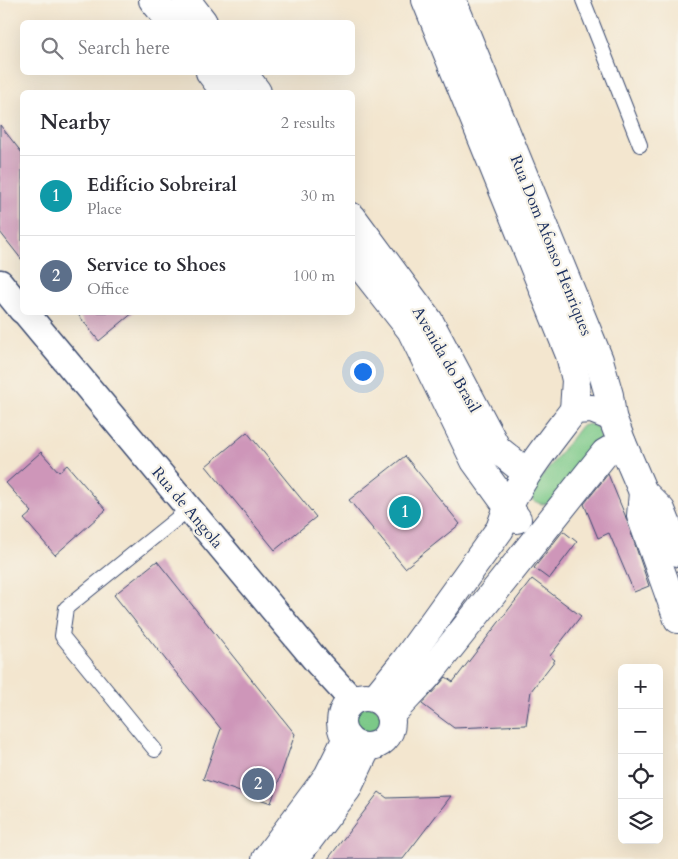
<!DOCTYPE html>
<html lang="en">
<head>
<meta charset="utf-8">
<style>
  body { margin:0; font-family:Cardo,serif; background:#f7f7f7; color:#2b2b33 }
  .controls { position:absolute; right:15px; bottom:15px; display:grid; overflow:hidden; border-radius:8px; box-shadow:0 5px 20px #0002 }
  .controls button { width:45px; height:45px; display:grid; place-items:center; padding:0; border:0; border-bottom:1px solid #e1e1e2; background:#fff; color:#2b2b33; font:25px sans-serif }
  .you { position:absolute; left:362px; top:371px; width:18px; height:18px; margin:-12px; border:4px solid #fff; border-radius:50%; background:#1a73e8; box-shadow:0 0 0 8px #1a73e833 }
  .badge { display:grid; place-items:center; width:32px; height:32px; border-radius:50%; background:#1f6fb2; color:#fff; font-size:16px; font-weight:700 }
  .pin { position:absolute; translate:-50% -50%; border:2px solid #fff; box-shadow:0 1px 5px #0006 }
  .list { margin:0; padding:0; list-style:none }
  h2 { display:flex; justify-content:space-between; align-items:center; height:65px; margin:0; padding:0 20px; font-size:21px }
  h2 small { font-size:16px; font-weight:400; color:#7c7c81 }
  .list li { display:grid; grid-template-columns:32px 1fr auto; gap:15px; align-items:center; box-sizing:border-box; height:80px; padding:0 20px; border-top:1px solid #e1e1e2 }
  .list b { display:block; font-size:19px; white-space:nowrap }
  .list p { margin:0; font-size:16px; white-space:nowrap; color:#7c7c81 }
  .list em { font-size:16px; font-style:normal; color:#7c7c81 }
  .icon { flex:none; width:28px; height:28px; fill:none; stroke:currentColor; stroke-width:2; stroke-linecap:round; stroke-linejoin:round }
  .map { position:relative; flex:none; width:678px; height:859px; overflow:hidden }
  .search { position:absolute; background:#fff; box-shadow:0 5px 20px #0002; left:20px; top:20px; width:335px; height:55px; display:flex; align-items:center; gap:12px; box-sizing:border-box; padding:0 18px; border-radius:8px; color:#7c7c81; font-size:19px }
  .panel { position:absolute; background:#fff; box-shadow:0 5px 20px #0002; left:20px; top:90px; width:335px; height:225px; border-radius:8px }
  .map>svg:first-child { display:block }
  .green { fill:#7bc988; stroke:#4b7c73 }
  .building { fill:#ce96b9 }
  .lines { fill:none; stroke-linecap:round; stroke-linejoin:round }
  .service-casing { stroke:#3b4a6f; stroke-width:16 }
  .minor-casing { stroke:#3b4a6f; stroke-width:29 }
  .tertiary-casing { stroke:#3b4a6f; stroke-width:30 }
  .secondary-casing { stroke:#3b4a6f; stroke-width:30 }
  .service { stroke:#fff; stroke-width:14 }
  .minor { stroke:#fff; stroke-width:26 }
  .tertiary { stroke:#fff; stroke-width:28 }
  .secondary { stroke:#fff; stroke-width:28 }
  .labels { text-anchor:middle; stroke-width:4.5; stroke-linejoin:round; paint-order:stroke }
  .street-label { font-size:16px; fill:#1b2f5e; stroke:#f7f3e8 }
</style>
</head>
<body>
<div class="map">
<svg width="678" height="859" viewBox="0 0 678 859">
  <rect width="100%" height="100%" fill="#f7f3e8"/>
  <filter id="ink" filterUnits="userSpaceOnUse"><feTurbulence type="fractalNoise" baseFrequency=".02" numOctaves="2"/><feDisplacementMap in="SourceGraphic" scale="10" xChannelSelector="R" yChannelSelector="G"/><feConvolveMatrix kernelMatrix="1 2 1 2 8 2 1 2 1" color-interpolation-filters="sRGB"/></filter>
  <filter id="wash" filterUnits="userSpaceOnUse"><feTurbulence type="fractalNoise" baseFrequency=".0096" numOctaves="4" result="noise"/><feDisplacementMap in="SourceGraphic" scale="20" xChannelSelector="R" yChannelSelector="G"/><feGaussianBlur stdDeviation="1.12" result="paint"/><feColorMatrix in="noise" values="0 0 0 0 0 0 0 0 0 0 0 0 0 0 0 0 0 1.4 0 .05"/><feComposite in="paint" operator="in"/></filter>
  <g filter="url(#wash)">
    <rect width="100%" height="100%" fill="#f3e6cf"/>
    <g class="green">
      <path d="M589 424C599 427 600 431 600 441L554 500C545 505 541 506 532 499V490L581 426Z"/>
      <circle cx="366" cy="721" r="16"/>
    </g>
    <g id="blocks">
      <g class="building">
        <path d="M0 125 22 153V260L0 232Z"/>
        <path d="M76 312H134L99 341Z"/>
        <path d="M247 432 316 517 275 550 206 466Z"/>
        <path d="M41 452 59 472 67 465 106 510 55 555 24 519 32 512 6 483Z"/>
        <path d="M405 456 460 524 405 568 349 500Z"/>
        <path d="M608 474 625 515 649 586 634 592 609 533 598 538 584 504Z"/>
        <path d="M563 531 577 542 549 579 534 568Z"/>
        <path d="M157 561 295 734 271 803 203 779 221 729 114 595Z"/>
        <path d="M532 579 581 616 550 656 555 660 531 691 526 725 454 728 422 704 446 677 453 682Z"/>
        <path d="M379 792 387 798 451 796 403 859H328Z"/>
      </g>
    </g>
  </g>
  <g filter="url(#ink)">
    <use href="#blocks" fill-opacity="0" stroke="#3b4a6f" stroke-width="1"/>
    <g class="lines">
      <g class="service-casing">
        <g id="service">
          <path d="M583 0 640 145"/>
          <path d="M155 750 62 636 66 608 190 508"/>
        </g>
      </g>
      <g class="minor-casing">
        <g id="minor">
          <path d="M0 283 22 310"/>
          <path d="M25 312 318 663 352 700"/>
        </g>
      </g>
      <g class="tertiary-casing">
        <g id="tertiary">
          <path d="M153 0 171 22"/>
          <path d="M186 0 203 22"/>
          <path d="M210 72 225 92"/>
          <path d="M242 72 257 92"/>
          <path d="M352 217 429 321 497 449 527 473"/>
          <path d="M352 255 411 330 475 461 517 519"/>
          <circle cx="366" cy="722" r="25"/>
          <path d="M375 698 406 660 500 529C515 483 545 448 574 410L592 409 612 417"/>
          <path d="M390 715 427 676 605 453 622 443"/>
          <path d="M266 859 328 776 347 738"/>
          <path d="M294 859 347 789 367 747"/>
        </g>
      </g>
      <g class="secondary-casing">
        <g id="secondary">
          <path d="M426 0 570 355 576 380 574 410"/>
          <path d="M452 0 599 360 609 395 612 417 622 443 643 492 661 510 678 552"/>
          <path d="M643 492 641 516 678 619"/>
        </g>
      </g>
      <use href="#service" class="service"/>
      <use href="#minor" class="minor"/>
      <use href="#tertiary" class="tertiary"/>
      <use href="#secondary" class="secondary"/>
    </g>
  </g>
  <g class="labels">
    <g class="street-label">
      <text transform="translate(552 245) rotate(68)" y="6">Rua Dom Afonso Henriques</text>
      <text transform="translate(447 359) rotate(60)" y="6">Avenida do Brasil</text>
      <text transform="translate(188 507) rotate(50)" y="6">Rua de Angola</text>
    </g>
  </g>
</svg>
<div class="controls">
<button>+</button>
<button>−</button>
<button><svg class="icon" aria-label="locate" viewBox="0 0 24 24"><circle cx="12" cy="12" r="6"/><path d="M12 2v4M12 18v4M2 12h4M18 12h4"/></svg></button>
<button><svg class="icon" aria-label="layers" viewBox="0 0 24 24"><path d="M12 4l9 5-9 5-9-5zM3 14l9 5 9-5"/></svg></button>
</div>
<div class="you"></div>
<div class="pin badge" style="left:405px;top:512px;background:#0f9aa8">1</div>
<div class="pin badge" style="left:258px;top:784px;background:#5c6f8a">2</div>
<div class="search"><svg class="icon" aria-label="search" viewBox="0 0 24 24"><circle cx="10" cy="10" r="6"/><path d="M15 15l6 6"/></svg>Search here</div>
<section class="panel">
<h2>Nearby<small>2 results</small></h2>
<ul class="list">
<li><span class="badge" style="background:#0f9aa8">1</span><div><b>Edifício Sobreiral</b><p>Place</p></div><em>30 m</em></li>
<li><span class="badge" style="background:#5c6f8a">2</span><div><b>Service to Shoes</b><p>Office</p></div><em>100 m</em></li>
</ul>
</section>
</div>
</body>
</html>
